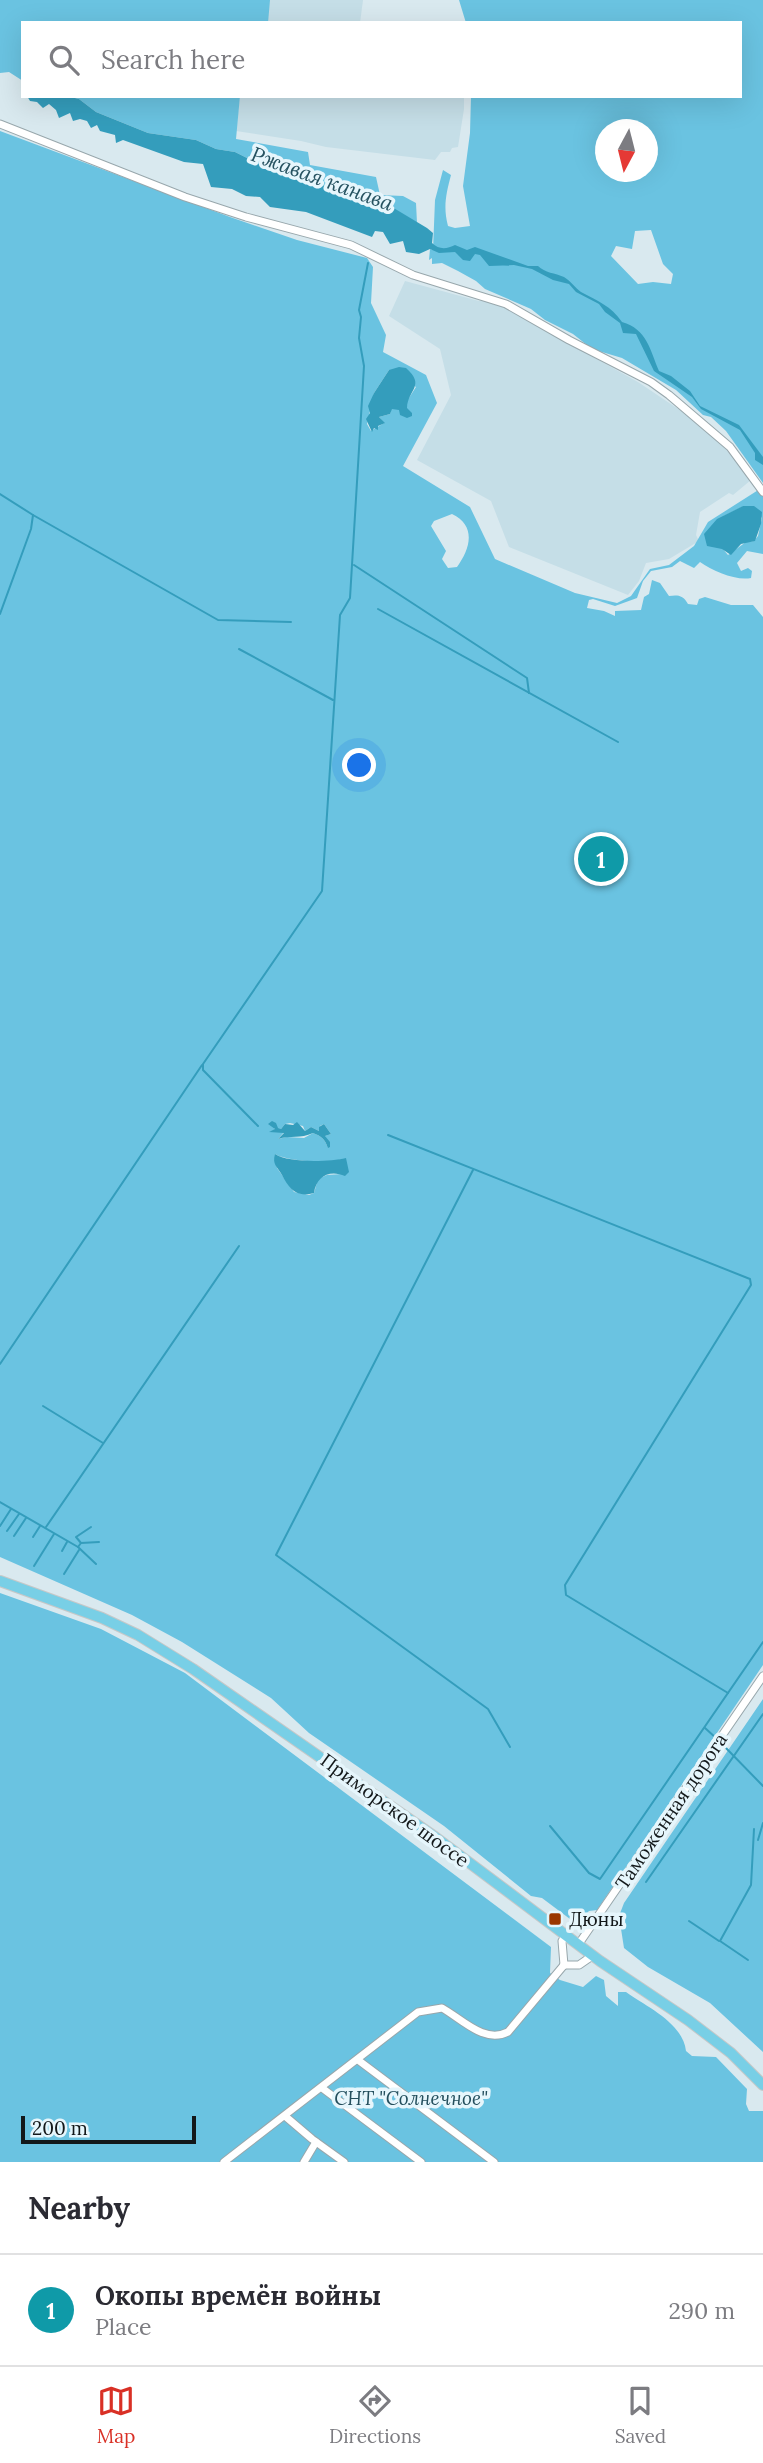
<!DOCTYPE html>
<html lang="en">
<head>
<meta charset="utf-8">
<style>
  body { margin:0; font-family:Lora,serif; background:#f7f7f7; color:#2b2b33 }
  .compass { position:absolute; left:595px; top:119px; width:63px; height:63px; border-radius:50%; background:#fff; box-shadow:0 7px 28px #0002; rotate:187deg }
  .scale { position:absolute; left:21px; bottom:18px; width:175px; box-sizing:border-box; padding-left:7px; border:4px solid #13181a; border-top:0; font-size:19px; line-height:24px; white-space:nowrap; color:#13181a; -webkit-text-stroke:5px #e6f6fc; paint-order:stroke }
  .you { position:absolute; left:360px; top:766px; width:24px; height:24px; margin:-18px; border:5px solid #fff; border-radius:50%; background:#1a73e8; box-shadow:0 0 0 10px #1a73e833 }
  .badge { display:grid; place-items:center; width:46px; height:46px; border-radius:50%; background:#d93025; color:#fff; font-size:23px; font-weight:700 }
  .pin { position:absolute; translate:-50% -50%; border:4px solid #fff; box-shadow:0 2px 7px #0006 }
  .list { margin:0; padding:0; list-style:none }
  h2 { display:flex; justify-content:space-between; align-items:center; height:91px; margin:0; padding:0 28px; font-size:30px }
  h2 small { font-size:23px; font-weight:400; color:#7c7c81 }
  .list li { display:grid; grid-template-columns:46px 1fr auto; gap:21px; align-items:center; box-sizing:border-box; height:112px; padding:0 28px; border-top:2px solid #e1e1e2 }
  .list b { display:block; font-size:26px; white-space:nowrap }
  .list p { margin:0; font-size:23px; white-space:nowrap; color:#7c7c81 }
  .list em { font-size:23px; font-style:normal; color:#7c7c81 }
  .icon { flex:none; width:38px; height:38px; fill:none; stroke:currentColor; stroke-width:2; stroke-linecap:round; stroke-linejoin:round }
  .map { position:relative; flex:none; width:763px; height:2162px; overflow:hidden }
  .search { position:absolute; background:#fff; box-shadow:0 7px 28px #0002; left:21px; right:21px; top:21px; height:77px; display:flex; align-items:center; gap:18px; box-sizing:border-box; padding:0 24px; border-radius:0px; color:#7c7c81; font-size:26px }
  .sheet { height:203px; background:#fff }
  nav { display:flex; justify-content:space-around; align-items:center; box-sizing:border-box; height:98px; border-top:2px solid #e1e1e2; background:#fff; font-size:19px; color:#7c7c81 }
  nav a { display:grid; justify-items:center; gap:4px }
  nav .on { color:#d93025 }
  .map>svg:first-child { display:block }
  .built { fill:#c5dee7 }
  .green { fill:#6ac3e1; fill-rule:evenodd }
  .water { fill:#349dbc }
  .lines { fill:none; stroke-linecap:round; stroke-linejoin:round }
  .stream { stroke:#349dbc; stroke-width:2 }
  .minor-casing { stroke:#98a7ac; stroke-width:9 }
  .primary-casing { stroke:#c6c8c8; stroke-width:12 }
  .minor { stroke:#fff; stroke-width:7 }
  .primary { stroke:#78cfe6; stroke-width:10 }
  .poi-dot { fill:#9a3700; stroke:#e6f6fc; stroke-width:2.5 }
  .labels { text-anchor:middle; stroke-width:7; stroke-linejoin:round; paint-order:stroke }
  .street-label { font-size:19px; fill:#13181a; stroke:#e6f6fc }
  .poi-label { font-size:19px; fill:#13181a; stroke:#e6f6fc; text-anchor:start }
  .park-label { font-size:19px; font-style:italic; fill:#244f5d; stroke:#e6f6fc }
  .water-label { font-size:21px; font-style:italic; fill:#265260; stroke:#e6f6fc }
</style>
</head>
<body>
<div class="map">
<svg width="763" height="2162" viewBox="0 0 763 2162">
  <rect width="100%" height="100%" fill="#d9e9ef"/>
  <g class="built">
    <path d="M250 0H363L360 23H248Z"/>
    <path d="M240 96H464V109L458 147 452 148 450 152H441L435 160 326 147 301 141 236 131Z"/>
    <path d="M405 281 479 301 485 299 505 308 638 382 711 431 751 480 733 495 729 493 700 512 696 535 699 541 669 559 646 563 639 581 628 595 509 547 491 501 417 460 451 395 440 349 389 316Z"/>
  </g>
  <g class="green">
    <path d="M0 0H270L268 23H23V81L9 72 0 73Z"/>
    <path d="M459 0H763V483L726 431 711 417 703 415 676 390 622 358 592 349 573 334 545 320 531 309 485 289 476 281 458 271 442 263 432 264V258L429 260 430 249 433 250 435 200 443 170 451 175C446 194 443 207 448 226L455 228 470 226 463 186 470 133 471 96H740V23H466ZM606 130H648V172H606ZM651 230 663 264 673 274 671 284 653 282 638 284 611 256 616 246 632 249 635 231Z"/>
    <path d="M67 96H240L236 139 308 152 310 165 376 177 380 195 403 196 416 203 417 223 381 201 346 189 325 186 305 177 259 164 235 152 216 149 196 140 148 133 96 112 79 99Z"/>
    <path d="M0 131 230 217 297 240 367 258 373 267 371 303 386 335 383 352 426 375 437 403 403 466 470 507 495 559 575 593 617 603 631 596 650 569 669 565 694 546 708 522 763 487V554L747 551 737 563 741 571 748 568 752 571 751 578C736 581 713 571 700 562L694 568 680 561 672 567 651 571 643 581 637 598 615 606 593 599 589 600 587 608 604 611 615 616V611L641 610 644 597 649 594 652 580 660 583 669 596C678 595 683 595 688 604L697 605 699 599 705 597 731 605H753L763 617V1665L597 1910 589 1911 578 1922H574L542 1898 531 1896 444 1826 309 1733 271 1698 182 1642 132 1615 0 1557ZM389 370 416 387 407 401V408L391 409 390 414 379 417 384 423 371 431 367 424 374 393ZM744 506C754 507 756 509 762 518L758 536 754 541 746 542 728 555 722 548 724 516ZM452 514C477 526 470 549 457 567L448 568 442 559 446 551 431 526 434 521ZM290 1123 303 1126 305 1131 311 1127 319 1131 320 1126 324 1124 331 1134 325 1136 328 1148C325 1139 321 1136 313 1133L304 1138 287 1137 278 1139 284 1132H270L275 1130 274 1128 281 1129 285 1124ZM275 1154C286 1161 330 1164 342 1159V1174L327 1175 318 1179 314 1193 309 1195 294 1192 277 1168Z"/>
    <path d="M0 1593 101 1629 185 1673 551 1947 550 1973 560 1980 583 1987 596 1976 604 1980 606 1996 618 2006V1992H626C647 2007 683 2023 686 2051L692 2056 716 2057 747 2089 746 2104 749 2111H763V2162H0Z"/>
    <path d="M763 1699V2052L710 2003 648 1967 624 1948 619 1916 624 1903Z"/>
  </g>
  <g class="water">
    <path d="M27 96H67L79 99 96 112 148 133 196 140 216 149 235 152 259 164 305 177 325 186 346 189 370 198 377 193 382 201 427 228 433 233 432 243C439 250 447 249 455 245L467 250 475 247 528 266H538C545 273 555 273 564 277 571 281 575 288 581 292 598 301 611 306 622 322 647 329 650 350 659 371L671 376 690 391 700 406 739 425 763 457V465L755 460V453L740 430 701 409 692 397 654 371 636 334 623 333 620 323 605 312 599 304 576 292 569 284 553 280 532 269 514 265 489 266 480 255 475 254 470 261 463 260 455 252 439 253 430 249 419 254 406 252 403 241 390 244 383 232 375 231 372 237 306 212 270 207 260 197 246 196 232 189 211 187 203 164 184 162 123 140 116 143 115 135 100 131 97 125 91 128 87 121 80 119 73 121 70 113 59 118 56 110 49 104 43 108 37 102 30 101Z"/>
    <path d="M399 367 406 368C426 386 408 389 407 408L412 413V416L407 418 400 415 399 410 392 409 390 414 379 417 385 423 378 426V430L374 428 372 432 366 419 370 413 368 406 374 393 389 370Z"/>
    <path d="M743 506H754L762 512 761 524 755 541 741 544 731 555 722 549 707 546 704 534 717 519Z"/>
    <path d="M272 1121 276 1123 278 1128 281 1129 285 1124 293 1125 297 1122 305 1131 311 1127 319 1131V1127L324 1124 331 1134 325 1136 330 1142V1147L328 1148C325 1139 321 1136 313 1133 300 1139 291 1135 278 1139L284 1133 269 1132 275 1129 268 1124Z"/>
    <path d="M275 1154C288 1163 329 1162 346 1158L349 1172 345 1176C329 1169 316 1177 314 1193 297 1198 289 1189 282 1175 277 1166 272 1165 275 1154Z"/>
  </g>
  <g class="lines">
    <g class="stream">
      <path d="M0 494 33 515 31 529 0 614"/>
      <path d="M33 515 218 620 291 622"/>
      <path d="M354 565 527 678 529 693"/>
      <path d="M378 609 618 742"/>
      <path d="M239 649 333 700"/>
      <path d="M258 1126 203 1070V1064L322 891 340 615 350 598 364 366 359 338 361 317 359 310 368 263"/>
      <path d="M388 1135 750 1279 751 1285 565 1585 566 1595 728 1693"/>
      <path d="M473 1170 276 1555 488 1709 510 1747"/>
      <path d="M0 1364 202 1065"/>
      <path d="M43 1406 103 1443"/>
      <path d="M0 1502 78 1547 96 1564"/>
      <path d="M0 1526 11 1509"/>
      <path d="M46 1527 239 1246"/>
      <path d="M7 1531 19 1514"/>
      <path d="M14 1536 26 1518"/>
      <path d="M33 1537 40 1526"/>
      <path d="M81 1543 76 1537 91 1527"/>
      <path d="M78 1547 81 1543 99 1542"/>
      <path d="M62 1551 67 1542"/>
      <path d="M34 1566 54 1534"/>
      <path d="M64 1574 79 1550"/>
      <path d="M705 1728 716 1738"/>
      <path d="M724 1746 763 1786"/>
      <path d="M550 1826 589 1873 600 1879 763 1642"/>
      <path d="M758 1840 763 1823"/>
      <path d="M646 1882 763 1714"/>
      <path d="M689 1921 719 1941"/>
      <path d="M748 1960 720 1941 751 1885 754 1829"/>
    </g>
    <g class="minor-casing">
      <g id="minor">
        <path d="M0 124 185 197 246 217 351 245 413 275 506 304 569 340 651 382 669 395 730 447 763 492"/>
        <path d="M578 1945 763 1676"/>
        <path d="M564 1965H579L592 1956"/>
        <path d="M564 1965 562 1941 566 1935"/>
        <path d="M358 2060 494 2162"/>
        <path d="M322 2088 421 2162"/>
        <path d="M285 2116 312 2139 344 2162"/>
        <path d="M224 2162 418 2012 442 2008C462 2019 484 2044 508 2032L564 1965"/>
        <path d="M304 2162 316 2142"/>
      </g>
    </g>
    <g class="primary-casing">
      <path id="primary" d="M0 1581 102 1618 138 1635 193 1669 435 1837 600 1961 688 2020 731 2053 763 2085"/>
    </g>
    <use href="#minor" class="minor"/>
    <use href="#primary" class="primary"/>
  </g>
  <rect class="poi-dot" x="548" y="1912" width="14" height="14" rx="3.5"/>
  <g class="labels">
    <g class="street-label">
      <text transform="translate(395 1810) rotate(36)" y="7">Приморское шоссе</text>
      <text transform="translate(671 1811) rotate(-56)" y="7">Таможенная дорога</text>
    </g>
    <g class="poi-label">
      <text x="569" y="1926">Дюны</text>
    </g>
    <g class="park-label">
      <text x="411" y="2105">СНТ "Солнечное"</text>
    </g>
    <g class="water-label">
      <text transform="translate(322 179) rotate(20)" y="7">Ржавая канава</text>
    </g>
  </g>
</svg>
<svg class="compass" viewBox="-18 -18 36 36"><path d="M0-13l5 13h-10z" fill="#e53935"/><path d="M0 13l5-13h-10z" fill="#7c7c81"/></svg>
<div class="scale">200 m</div>
<div class="you"></div>
<div class="pin badge" style="left:601px;top:859px;background:#0f9aa8">1</div>
<div class="search"><svg class="icon" aria-label="search" viewBox="0 0 24 24"><circle cx="10" cy="10" r="6"/><path d="M15 15l6 6"/></svg>Search here</div>
</div>
<section class="sheet">
<h2>Nearby<small></small></h2>
<ul class="list">
<li><span class="badge" style="background:#0f9aa8">1</span><div><b>Окопы времён войны</b><p>Place</p></div><em>290 m</em></li>
</ul>
</section>
<nav>
<a class="on"><svg class="icon" aria-label="map" viewBox="0 0 24 24"><path d="M3 6l6-2 6 2 6-2v14l-6 2-6-2-6 2zM9 4v14M15 6v14"/></svg>Map</a>
<a><svg class="icon" aria-label="directions" viewBox="0 0 24 24"><path d="M12 3l9 9-9 9-9-9zM9 14v-3h6M13 9l2 2-2 2"/></svg>Directions</a>
<a><svg class="icon" aria-label="saved" viewBox="0 0 24 24"><path d="M7 4h10v16l-5-4-5 4z"/></svg>Saved</a>
</nav>
</body>
</html>
